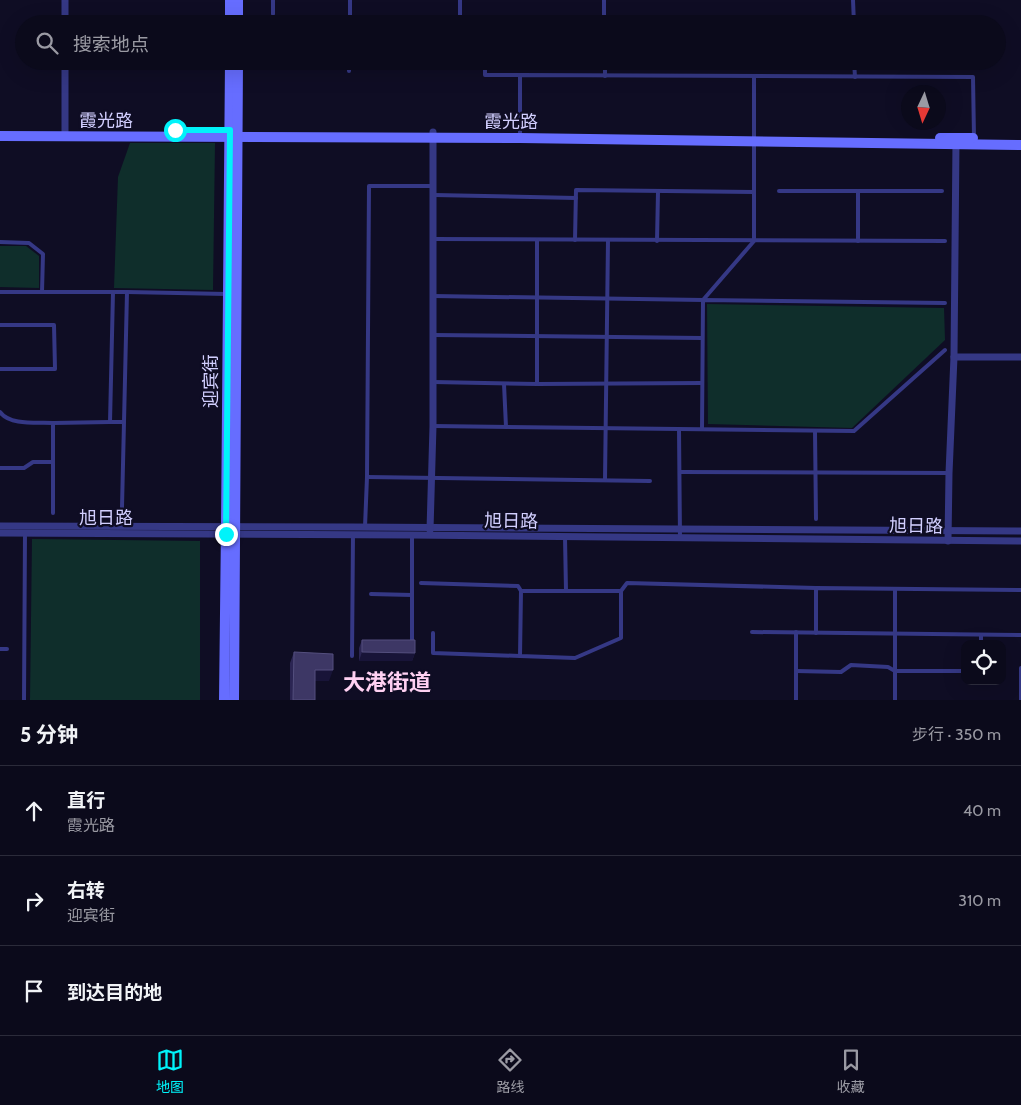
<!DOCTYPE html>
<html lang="zh">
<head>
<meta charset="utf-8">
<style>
  body { margin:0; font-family:Cabin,"Noto Sans SC",sans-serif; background:#141324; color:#f1f3f6 }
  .controls { position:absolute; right:15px; bottom:15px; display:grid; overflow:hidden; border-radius:10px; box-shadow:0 5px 20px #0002 }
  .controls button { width:45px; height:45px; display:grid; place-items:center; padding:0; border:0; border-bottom:1px solid #2b2b3a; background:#0b0a1b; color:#f1f3f6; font:25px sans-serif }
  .compass { position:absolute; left:901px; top:85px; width:45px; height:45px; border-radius:50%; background:#0b0a1b; box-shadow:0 5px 20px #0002; rotate:184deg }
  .stop { position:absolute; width:15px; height:15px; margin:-11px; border:4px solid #00f3fa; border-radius:50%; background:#fff }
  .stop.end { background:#00f3fa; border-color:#fff; box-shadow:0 1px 5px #0008 }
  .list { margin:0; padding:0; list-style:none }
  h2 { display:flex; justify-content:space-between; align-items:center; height:65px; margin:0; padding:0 20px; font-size:21px }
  h2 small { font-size:16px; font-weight:400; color:#9a9aa3 }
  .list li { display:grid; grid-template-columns:32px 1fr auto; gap:15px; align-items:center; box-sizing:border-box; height:90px; padding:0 20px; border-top:1px solid #2b2b3a }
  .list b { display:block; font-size:19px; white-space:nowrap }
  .list p { margin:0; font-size:16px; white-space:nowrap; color:#9a9aa3 }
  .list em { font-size:16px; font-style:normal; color:#9a9aa3 }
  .icon { flex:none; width:28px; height:28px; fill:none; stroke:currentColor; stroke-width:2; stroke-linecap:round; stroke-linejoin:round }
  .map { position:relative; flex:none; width:1021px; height:700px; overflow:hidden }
  .search { position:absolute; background:#0b0a1b; box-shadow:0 5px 20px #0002; left:15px; right:15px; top:15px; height:55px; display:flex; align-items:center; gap:12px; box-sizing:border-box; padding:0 18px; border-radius:28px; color:#9a9aa3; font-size:19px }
  .sheet { height:335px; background:#0b0a1b }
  nav { display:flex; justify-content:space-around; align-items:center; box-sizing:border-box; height:70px; border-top:1px solid #2b2b3a; background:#0b0a1b; font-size:14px; color:#9a9aa3 }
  nav a { display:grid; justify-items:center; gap:2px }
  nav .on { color:#00f3fa }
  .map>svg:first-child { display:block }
  .green { fill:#0f2e2b }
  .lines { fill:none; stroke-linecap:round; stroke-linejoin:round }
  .lane { stroke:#353885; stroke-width:4 }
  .street { stroke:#353885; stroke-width:7 }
  .secondary { stroke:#666dff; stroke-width:10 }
  .wall { fill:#2b2553 }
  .shaded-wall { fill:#181438 }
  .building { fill:#3d3765; stroke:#544f7e }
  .route { stroke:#00f3fa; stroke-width:6 }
  .labels { text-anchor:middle; stroke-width:4.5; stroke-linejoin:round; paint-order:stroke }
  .street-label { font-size:18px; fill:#d2cfff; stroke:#0f0d24 }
  .district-label { font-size:22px; font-weight:bold; fill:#ffd1f2; stroke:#0f0d24 }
</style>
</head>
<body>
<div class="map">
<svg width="1021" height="700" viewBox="0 0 1021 700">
  <rect width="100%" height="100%" fill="#0f0d24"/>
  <g class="green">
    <path d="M130 143H215L213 290 114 288 118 177Z"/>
    <path d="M0 246H26L39 256V288L0 287Z"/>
    <path d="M707 304 944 308 945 340 852 428 708 424Z"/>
    <path d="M32 539 200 541V700H30Z"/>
  </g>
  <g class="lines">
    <g class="lane">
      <path d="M604 0V24"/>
      <path d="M853 0 854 24"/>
      <path d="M273 14V0"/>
      <path d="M350 24V0"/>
      <path d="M460 24V0"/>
      <path d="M485 61V75H520"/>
      <path d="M605 61V76"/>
      <path d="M854 61 855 77"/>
      <path d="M349 71V61"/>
      <path d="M520 136V75L973 77 974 138"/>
      <path d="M779 191H942"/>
      <path d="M858 191V241"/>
      <path d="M434 195 576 198"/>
      <path d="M433 239 945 241"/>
      <path d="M575 240 576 190 754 192"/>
      <path d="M657 241 658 192"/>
      <path d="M0 242 29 243 43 254 42 292"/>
      <path d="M0 292H127L227 294"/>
      <path d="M113 292 110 422H124L127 292"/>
      <path d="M433 296 703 300 754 241V76"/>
      <path d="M0 325H54L55 369H0"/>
      <path d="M433 335 702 338"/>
      <path d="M433 382 537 384 702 383"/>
      <path d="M504 384 506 427"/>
      <path d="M537 384V240"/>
      <path d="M0 412C10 426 38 422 53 423V513"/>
      <path d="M53 423 110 422"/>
      <path d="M433 426 854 431 945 350"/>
      <path d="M679 429 680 538"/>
      <path d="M702 429 703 300 945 303"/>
      <path d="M815 431 816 519"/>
      <path d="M0 468H24L33 462H53"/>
      <path d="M680 472 949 473"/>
      <path d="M367 477 650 481"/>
      <path d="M605 480 608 240"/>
      <path d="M122 507 124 422"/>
      <path d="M365 527 367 477 369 186H433"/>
      <path d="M565 537 566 591H521L520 656 575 658 621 638V591H566"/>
      <path d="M421 583 518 586 521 591"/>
      <path d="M895 589V700"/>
      <path d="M621 591 627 583 816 588"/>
      <path d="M371 594 412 595"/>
      <path d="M752 632 1021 635"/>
      <path d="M796 632V700"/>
      <path d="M433 633V653L520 656"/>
      <path d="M816 633V588L1021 590"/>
      <path d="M412 640V535"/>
      <path d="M981 644V635"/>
      <path d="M0 649H7"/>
      <path d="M352 656 353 534"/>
      <path d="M796 671 841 672 851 665 888 667 895 671H965"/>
      <path d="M24 700 25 533"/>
      <path d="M1021 700V668"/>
    </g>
    <g class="street">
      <path d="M65 24V0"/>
      <path d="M65 61V137"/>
      <path d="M954 357H1021"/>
      <path d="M0 526 353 527 1021 531"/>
      <path d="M430 530 433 426V132"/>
      <path d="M0 533 412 535 1021 541"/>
      <path d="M948 541 949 473 954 357 956 141"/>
    </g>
    <g class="secondary">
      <path d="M230 24V0"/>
      <path d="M238 24V0"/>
      <path d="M0 136 520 138 1021 145"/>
      <path d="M940 138H973"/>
      <path d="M224 700 226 526 230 61"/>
      <path d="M234 700 238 61"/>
    </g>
  </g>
  <g class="wall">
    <path d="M362 640 415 653 412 661H359V648Z"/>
    <path d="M294 652 329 681H315V700H290V663Z"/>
  </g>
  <g class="shaded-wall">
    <path d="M362 652 415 653 412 661H359Z"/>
    <path d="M315 670H333L329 681H311Z"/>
  </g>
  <g class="building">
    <path d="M362 640H415V653L362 652Z"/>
    <path d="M294 652 333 654V670H315V700H293Z"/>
  </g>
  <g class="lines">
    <path class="route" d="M175 130H230L226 534"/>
  </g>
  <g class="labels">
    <g class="street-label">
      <text x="106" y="127">霞光路</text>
      <text x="511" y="128">霞光路</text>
      <text transform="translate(211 381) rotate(-90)" y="6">迎宾街</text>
      <text x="106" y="524">旭日路</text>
      <text transform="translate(511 521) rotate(1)" y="6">旭日路</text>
      <text transform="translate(916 526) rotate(1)" y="6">旭日路</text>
    </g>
    <g class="district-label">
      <text x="387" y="690">大港街道</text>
    </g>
  </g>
</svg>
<div class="controls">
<button><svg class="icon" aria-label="locate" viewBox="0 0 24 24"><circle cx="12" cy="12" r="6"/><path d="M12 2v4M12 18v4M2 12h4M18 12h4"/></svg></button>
</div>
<svg class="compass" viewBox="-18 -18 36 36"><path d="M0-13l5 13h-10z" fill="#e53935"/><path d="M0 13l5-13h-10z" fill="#9a9aa3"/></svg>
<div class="stop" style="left:175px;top:130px"></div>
<div class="stop end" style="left:226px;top:534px"></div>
<div class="search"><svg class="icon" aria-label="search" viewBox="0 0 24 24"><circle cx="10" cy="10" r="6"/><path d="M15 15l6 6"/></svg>搜索地点</div>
</div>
<section class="sheet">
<h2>5 分钟<small>步行 · 350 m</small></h2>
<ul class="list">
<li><svg class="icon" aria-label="ahead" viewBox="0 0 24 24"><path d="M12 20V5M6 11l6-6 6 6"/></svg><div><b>直行</b><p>霞光路</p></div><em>40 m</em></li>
<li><svg class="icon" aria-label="right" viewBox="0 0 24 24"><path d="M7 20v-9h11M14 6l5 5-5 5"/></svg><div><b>右转</b><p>迎宾街</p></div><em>310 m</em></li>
<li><svg class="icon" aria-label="arrive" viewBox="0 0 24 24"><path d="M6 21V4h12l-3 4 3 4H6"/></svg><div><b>到达目的地</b></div></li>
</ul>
</section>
<nav>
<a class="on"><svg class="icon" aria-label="map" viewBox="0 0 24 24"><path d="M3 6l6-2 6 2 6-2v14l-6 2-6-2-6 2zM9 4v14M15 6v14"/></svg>地图</a>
<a><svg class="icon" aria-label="directions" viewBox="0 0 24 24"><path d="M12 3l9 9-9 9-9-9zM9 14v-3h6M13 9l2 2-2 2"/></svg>路线</a>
<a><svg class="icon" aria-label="saved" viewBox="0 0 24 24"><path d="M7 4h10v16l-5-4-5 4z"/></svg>收藏</a>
</nav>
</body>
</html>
